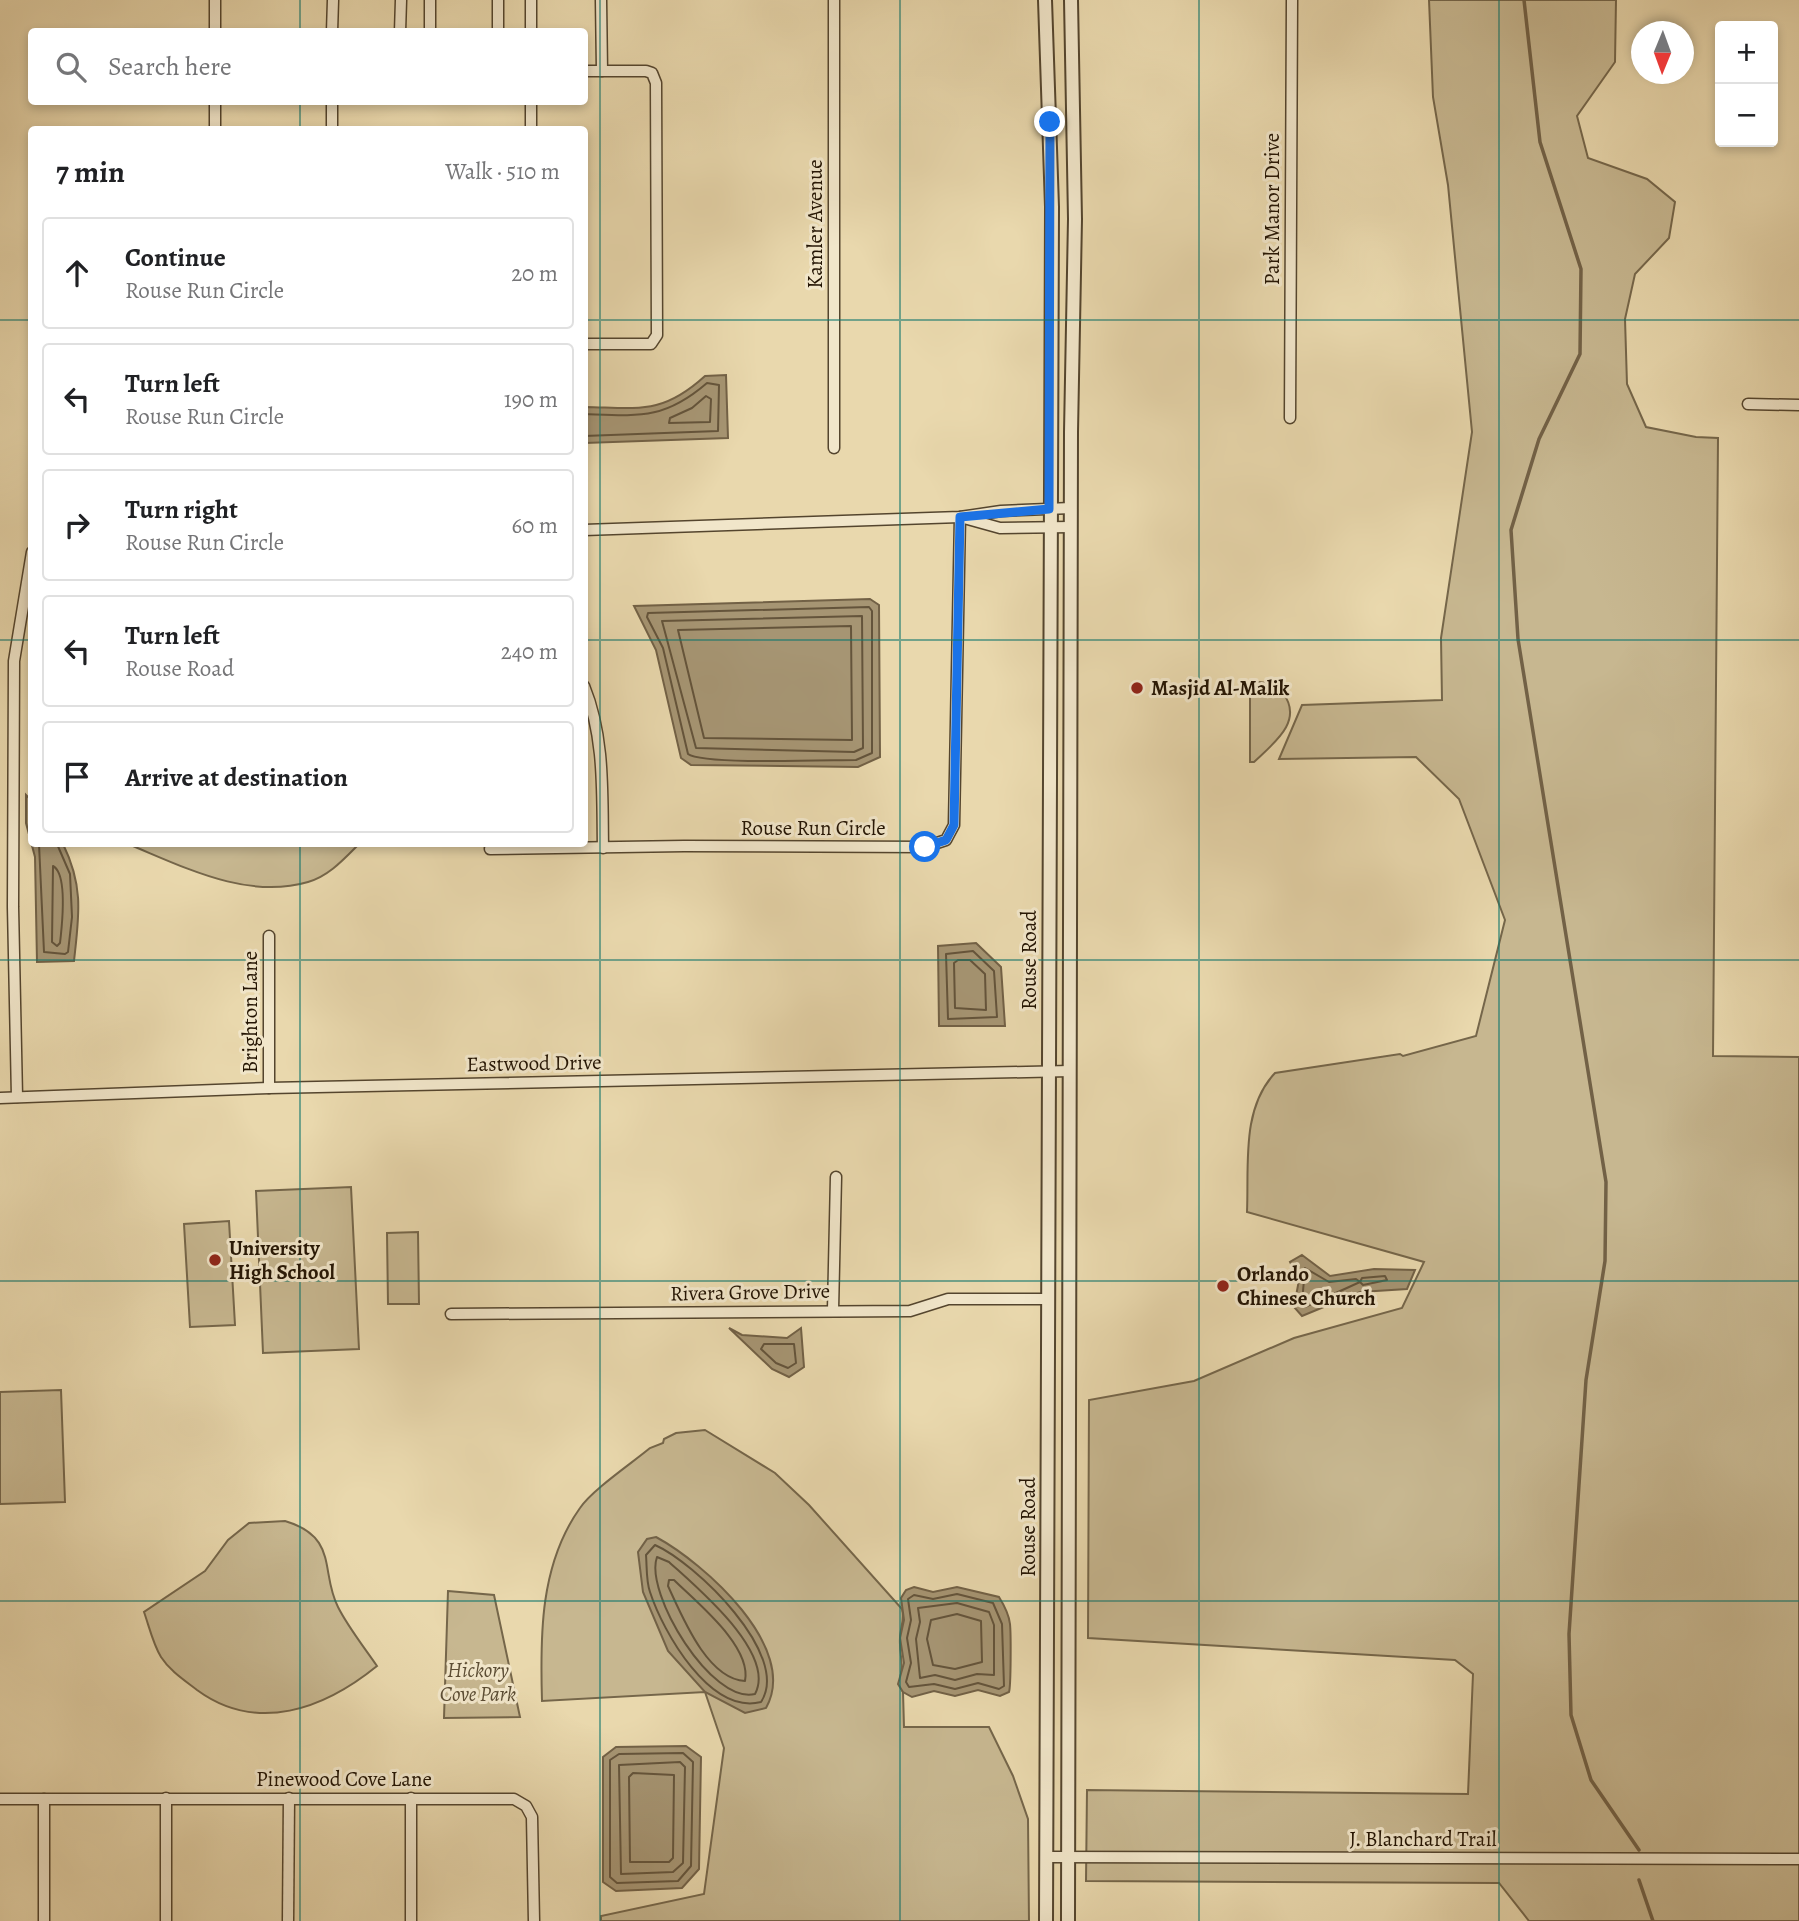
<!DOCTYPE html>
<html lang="en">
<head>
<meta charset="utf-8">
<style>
  body { margin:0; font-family:Alegreya,serif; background:#f2f2f2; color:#202124 }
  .controls { position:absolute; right:21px; top:21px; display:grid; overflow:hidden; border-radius:7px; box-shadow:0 4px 10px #0003 }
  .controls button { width:63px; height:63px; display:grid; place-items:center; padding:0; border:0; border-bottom:2px solid #e0e0e0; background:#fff; color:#202124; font:35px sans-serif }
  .compass { position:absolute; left:1631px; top:21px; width:63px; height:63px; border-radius:50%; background:#fff; box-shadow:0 4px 10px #0003; rotate:181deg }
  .stop { position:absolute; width:21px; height:21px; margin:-16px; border:5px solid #1a73e8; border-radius:50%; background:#fff }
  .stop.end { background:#1a73e8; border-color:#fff; box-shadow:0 2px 7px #0008 }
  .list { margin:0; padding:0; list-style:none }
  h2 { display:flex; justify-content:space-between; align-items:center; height:91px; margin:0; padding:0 28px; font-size:30px }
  h2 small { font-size:23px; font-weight:400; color:#757577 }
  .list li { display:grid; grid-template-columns:46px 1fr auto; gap:21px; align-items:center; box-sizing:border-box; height:112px; margin:0 14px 14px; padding:0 14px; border:2px solid #e0e0e0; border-radius:7px }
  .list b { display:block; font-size:26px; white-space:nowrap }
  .list p { margin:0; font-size:23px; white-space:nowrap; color:#757577 }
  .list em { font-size:23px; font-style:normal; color:#757577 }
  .icon { flex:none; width:38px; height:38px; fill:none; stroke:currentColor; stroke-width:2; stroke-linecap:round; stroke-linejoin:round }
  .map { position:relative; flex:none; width:1799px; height:1921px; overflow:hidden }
  .search { position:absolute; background:#fff; box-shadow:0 4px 10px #0003; left:28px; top:28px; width:560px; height:77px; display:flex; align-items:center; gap:18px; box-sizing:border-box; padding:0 24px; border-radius:7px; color:#757577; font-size:26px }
  .panel { position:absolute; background:#fff; box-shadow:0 4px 10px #0003; left:28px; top:126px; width:560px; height:721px; border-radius:7px }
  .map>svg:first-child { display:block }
  .green { fill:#c7b790; stroke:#75664a; stroke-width:2 }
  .water { fill:#a69573; stroke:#726146; stroke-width:2 }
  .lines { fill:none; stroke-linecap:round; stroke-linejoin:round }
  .shore { stroke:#64543b; stroke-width:2 }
  .stream { stroke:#726146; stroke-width:3.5 }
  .minor-casing { stroke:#54452e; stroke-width:13 }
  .tertiary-casing { stroke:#54452e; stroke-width:16 }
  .minor { stroke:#f1e6ca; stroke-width:10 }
  .tertiary { stroke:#f1e6ca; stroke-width:12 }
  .route { stroke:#1a73e8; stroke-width:9 }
  .grid { fill:none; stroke:#0f766e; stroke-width:2; stroke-opacity:0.55 }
  .poi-dot { fill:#8f2418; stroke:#f1e6ca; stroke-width:2.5 }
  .labels { text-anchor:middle; stroke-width:6; stroke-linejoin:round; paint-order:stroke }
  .street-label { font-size:21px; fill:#231403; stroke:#f1e6ca }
  .poi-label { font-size:21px; font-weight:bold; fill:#231403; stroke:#f1e6ca; text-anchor:start }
  .park-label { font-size:21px; font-style:italic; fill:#5c4d34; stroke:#f1e6ca }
</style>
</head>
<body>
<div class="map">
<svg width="1799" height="1921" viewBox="0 0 1799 1921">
  <rect width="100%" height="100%" fill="#e9d8ad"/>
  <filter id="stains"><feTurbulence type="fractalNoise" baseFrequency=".00286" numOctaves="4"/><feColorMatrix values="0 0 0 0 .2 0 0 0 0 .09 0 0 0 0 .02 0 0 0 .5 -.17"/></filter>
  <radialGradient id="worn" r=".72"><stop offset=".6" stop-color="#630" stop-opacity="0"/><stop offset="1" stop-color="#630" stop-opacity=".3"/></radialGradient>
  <g class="green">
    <path d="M1429 0H1616L1615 62 1577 116 1588 158 1647 179 1675 202 1669 238 1635 274 1625 319 1627 384 1646 427 1696 437 1718 438 1713 1056 1799 1057V1921H1529L1499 1883 1086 1881 1087 1790 1468 1794 1473 1674 1455 1660 1088 1638 1089 1400 1194 1381 1294 1338 1402 1308 1424 1262 1247 1212C1249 1165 1241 1109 1275 1073L1400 1054 1403 1056 1476 1036 1505 920 1459 799 1416 757 1279 759 1302 705 1442 700 1441 638 1472 432 1448 185 1433 97Z"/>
    <path d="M1258 682C1267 682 1277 686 1283 693 1304 721 1274 743 1254 762H1250V685Z"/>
    <path d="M128 844H359C344 859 329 876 308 882 247 900 184 867 128 844Z"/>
    <path d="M351 1187 359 1349 263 1353 256 1191Z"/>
    <path d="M229 1221 235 1325 190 1327 184 1224Z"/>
    <path d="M418 1232 419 1304H388L387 1233Z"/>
    <path d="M61 1390 65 1502 0 1504V1392Z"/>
    <path d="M705 1430 775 1473 809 1505 902 1609C905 1621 900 1627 900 1638 899 1659 905 1659 899 1684L903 1692 904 1727H989L1013 1776 1028 1819 1029 1921H601V1916L704 1894 724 1748 705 1692 542 1701C540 1635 540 1564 580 1508 592 1490 632 1463 650 1448L663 1443 664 1439 676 1433Z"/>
    <path d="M285 1521C339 1537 320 1572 338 1607 348 1627 364 1647 377 1666 324 1709 257 1734 197 1690 184 1680 170 1671 161 1657 153 1644 149 1626 144 1612L205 1571 228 1540 249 1523Z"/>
    <path d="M448 1591 494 1595 520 1717 444 1718Z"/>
  </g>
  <g class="water">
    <path d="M726 375 728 438 585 443V407C639 408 662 415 705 376Z"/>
    <path d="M870 599 879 605 880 757 858 767 691 765 681 758 656 650 634 606Z"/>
    <path d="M26 795 31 800 32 844H63C84 887 79 915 74 961L37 962 35 857 26 823Z"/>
    <path d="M976 943 1001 967 1005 1026H939L938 946Z"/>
    <path d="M1302 1255 1330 1276 1374 1269 1415 1270 1407 1289 1360 1292 1302 1316 1294 1307 1299 1280 1290 1262Z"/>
    <path d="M729 1328 742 1335 787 1338 801 1328 804 1367 789 1377 772 1369Z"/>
    <path d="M656 1537C704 1563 800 1648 766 1708L745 1713 705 1692 668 1651 643 1592 638 1552 647 1539Z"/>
    <path d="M914 1587 933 1592 957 1587 999 1597C1004 1605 1009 1615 1010 1624 1011 1634 1011 1686 1009 1692L1000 1696 978 1690 955 1696 934 1691 912 1697 903 1692 898 1684 904 1663 900 1638 904 1620 901 1598 906 1590Z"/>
    <path d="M686 1746 701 1757 699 1869 682 1888 616 1891 603 1882V1757L616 1747Z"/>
  </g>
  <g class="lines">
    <g class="shore">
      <path d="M706 396 711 399 710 422 669 423 670 418 692 408Z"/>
      <path d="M584 414C639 416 664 420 707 383L719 385 718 431 584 436"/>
      <path d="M869 607 872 611V753L856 760C830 760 702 765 688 754L663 648 647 617 648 613Z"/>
      <path d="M862 616 863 748 854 752 696 748 662 621Z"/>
      <path d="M851 626 852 740 704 738 678 630Z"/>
      <path d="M39 844 44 952 65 954 68 952 72 917 70 874 57 844"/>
      <path d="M53 866C68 874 62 926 60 943L57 946 52 942Z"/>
      <path d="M973 951 994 971 997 1017 948 1019 946 954Z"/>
      <path d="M958 960H970L985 974 986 1010 955 1008 954 963Z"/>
      <path d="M1305 1268 1329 1282 1356 1279 1360 1282 1362 1278 1385 1276 1387 1280 1363 1285 1360 1282 1305 1307 1302 1303Z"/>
      <path d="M764 1344H794L796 1363 788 1368 776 1363 761 1349Z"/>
      <path d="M655 1545C694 1562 792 1655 761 1702 710 1715 663 1632 650 1592 646 1581 647 1567 646 1555Z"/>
      <path d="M657 1557 669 1562C695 1586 777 1653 755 1694 712 1705 644 1593 657 1557Z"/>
      <path d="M669 1580H674C696 1602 752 1646 745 1681 707 1679 682 1616 668 1586Z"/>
      <path d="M957 1594 993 1603 1002 1624 1004 1686 999 1689 978 1683 955 1689 934 1684 909 1687 906 1682 911 1663 907 1638 911 1620 908 1599 914 1595 933 1599Z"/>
      <path d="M957 1603 989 1612 994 1625V1675L977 1674 955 1680 935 1675 920 1678 916 1639 920 1622 918 1608Z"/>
      <path d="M957 1614 981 1621 982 1662 955 1669 933 1665 927 1639 931 1620Z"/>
      <path d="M683 1753 693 1762 691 1866 678 1881 617 1883 610 1877V1760L619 1754Z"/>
      <path d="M680 1762 685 1767 683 1863 673 1872 621 1874 619 1765Z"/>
      <path d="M633 1773 674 1775 673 1858 669 1862H630L629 1777Z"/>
    </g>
    <g class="stream">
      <path d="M1524 0 1540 142 1581 269 1580 354 1539 439 1511 530 1518 639 1606 1182 1605 1261 1586 1380 1569 1634 1571 1715 1591 1780 1639 1850"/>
      <path d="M1639 1880 1653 1921"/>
    </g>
    <g class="minor-casing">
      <g id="minor">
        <path d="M215 0V32"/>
        <path d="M601 0 602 71"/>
        <path d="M332 32 333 0"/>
        <path d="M400 32 401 0"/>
        <path d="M430 32V0"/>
        <path d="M498 32V0"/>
        <path d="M531 32V0"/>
        <path d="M584 71H646L652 73 656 83 657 335 651 344H584"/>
        <path d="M215 102V130"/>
        <path d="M332 102V130"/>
        <path d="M531 130V102"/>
        <path d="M1748 404 1799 405"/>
        <path d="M1290 418 1292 0"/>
        <path d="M834 448V0"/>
        <path d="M964 518 1000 528 1071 527"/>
        <path d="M584 530 960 517 1001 511 1071 508"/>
        <path d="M584 686C605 737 602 794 603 848"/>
        <path d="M490 849 684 846 925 847 946 840 954 825 960 517"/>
        <path d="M269 1088V936"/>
        <path d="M17 1097 13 907 14 661 32 552"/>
        <path d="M0 1098 269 1088 1070 1071"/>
        <path d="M833 1310 836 1177"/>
        <path d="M451 1314 910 1311 948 1299H1047"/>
        <path d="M166 1798V1921"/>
        <path d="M411 1798V1921"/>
        <path d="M0 1799H514L526 1806 532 1817 534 1921"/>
        <path d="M44 1799V1921"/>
        <path d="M1046 1857 1799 1859"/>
        <path d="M288 1921 289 1798"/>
      </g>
    </g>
    <g class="tertiary-casing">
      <g id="tertiary">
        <path d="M1045 0 1052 207 1046 1921"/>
        <path d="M1068 1921 1071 432 1075 219 1071 0"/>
      </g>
    </g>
    <use href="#minor" class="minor"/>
    <use href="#tertiary" class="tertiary"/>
  </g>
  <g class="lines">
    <path class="route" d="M925 847 946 840 954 825 960 517 1049 509 1050 122"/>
  </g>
  <path class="grid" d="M300 0V32M600 0V1921M900 0V1921M1199 0V1921M1499 0V1921M300 102V130M0 320H32M584 320H1799M0 640H32M584 640H1799M300 844V1921M0 960H1799M0 1281H1799M0 1601H1799"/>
  <g class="poi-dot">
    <circle cx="1137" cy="688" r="7"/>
    <circle cx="215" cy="1260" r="7"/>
    <circle cx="1223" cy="1286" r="7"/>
  </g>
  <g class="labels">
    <g class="street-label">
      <text transform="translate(1272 209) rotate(-90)" y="7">Park Manor Drive</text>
      <text transform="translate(815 224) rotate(-90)" y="7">Kamler Avenue</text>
      <text x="813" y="835">Rouse Run Circle</text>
      <text transform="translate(1029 960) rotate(-90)" y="7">Rouse Road</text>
      <text transform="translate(250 1012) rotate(-90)" y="7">Brighton Lane</text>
      <text transform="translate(534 1063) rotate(-1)" y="7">Eastwood Drive</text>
      <text transform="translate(750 1292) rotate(-1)" y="7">Rivera Grove Drive</text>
      <text transform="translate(1028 1527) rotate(-90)" y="7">Rouse Road</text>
      <text x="344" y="1786">Pinewood Cove Lane</text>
      <text x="1423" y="1846">J. Blanchard Trail</text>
    </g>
    <g class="poi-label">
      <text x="1151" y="695">Masjid Al-Malik</text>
      <text x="229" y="1255">University<tspan x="229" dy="24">High School</tspan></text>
      <text x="1237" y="1281">Orlando<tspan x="1237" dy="24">Chinese Church</tspan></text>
    </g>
    <g class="park-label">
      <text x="478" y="1677">Hickory<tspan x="478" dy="24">Cove Park</tspan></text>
    </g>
  </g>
  <rect width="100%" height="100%" filter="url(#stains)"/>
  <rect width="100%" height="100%" fill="url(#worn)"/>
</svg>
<div class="controls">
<button>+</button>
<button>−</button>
</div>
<svg class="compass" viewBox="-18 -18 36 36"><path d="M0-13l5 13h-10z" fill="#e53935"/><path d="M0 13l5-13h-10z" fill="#757577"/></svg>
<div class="stop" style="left:925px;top:847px"></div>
<div class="stop end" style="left:1050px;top:122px"></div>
<div class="search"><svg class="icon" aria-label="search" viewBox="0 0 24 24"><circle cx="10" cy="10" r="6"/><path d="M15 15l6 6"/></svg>Search here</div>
<section class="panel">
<h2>7 min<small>Walk · 510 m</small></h2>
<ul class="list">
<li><svg class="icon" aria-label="ahead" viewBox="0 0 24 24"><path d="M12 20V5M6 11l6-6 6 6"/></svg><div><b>Continue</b><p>Rouse Run Circle</p></div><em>20 m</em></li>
<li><svg class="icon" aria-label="left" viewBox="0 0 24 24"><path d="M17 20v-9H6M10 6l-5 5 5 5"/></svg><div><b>Turn left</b><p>Rouse Run Circle</p></div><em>190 m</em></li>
<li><svg class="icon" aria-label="right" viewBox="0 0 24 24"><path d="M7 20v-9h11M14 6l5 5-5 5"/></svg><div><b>Turn right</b><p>Rouse Run Circle</p></div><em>60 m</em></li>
<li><svg class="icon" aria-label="left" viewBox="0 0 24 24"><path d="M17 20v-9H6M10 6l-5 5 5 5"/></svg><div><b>Turn left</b><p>Rouse Road</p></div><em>240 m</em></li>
<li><svg class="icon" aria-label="arrive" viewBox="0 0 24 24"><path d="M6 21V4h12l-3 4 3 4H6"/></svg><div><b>Arrive at destination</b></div></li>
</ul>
</section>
</div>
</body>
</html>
